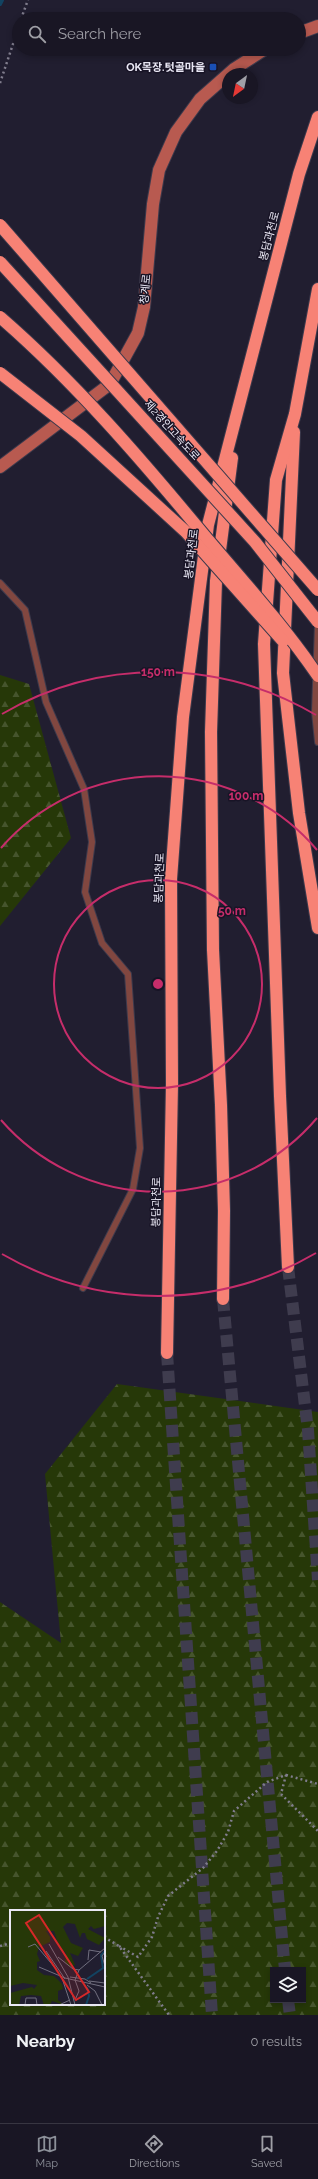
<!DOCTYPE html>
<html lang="en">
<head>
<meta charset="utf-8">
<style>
  body { margin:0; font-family:Raleway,"Noto Sans KR",sans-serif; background:#262331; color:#f1f3f6 }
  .controls { position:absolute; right:12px; bottom:12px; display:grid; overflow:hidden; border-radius:0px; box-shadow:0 2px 6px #0003 }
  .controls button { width:36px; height:36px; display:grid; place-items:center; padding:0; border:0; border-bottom:1px solid #373541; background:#191624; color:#f1f3f6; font:20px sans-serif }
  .compass { position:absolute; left:222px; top:68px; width:36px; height:36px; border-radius:50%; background:#191624; box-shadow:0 2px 6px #0003; rotate:213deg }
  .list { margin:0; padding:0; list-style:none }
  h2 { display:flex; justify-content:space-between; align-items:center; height:52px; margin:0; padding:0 16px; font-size:17px }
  h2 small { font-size:13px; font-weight:400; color:#9f9fa6 }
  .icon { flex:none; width:22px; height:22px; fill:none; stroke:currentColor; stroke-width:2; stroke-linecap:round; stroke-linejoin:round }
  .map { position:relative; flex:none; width:318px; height:2015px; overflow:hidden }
  .search { position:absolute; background:#191624; box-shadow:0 2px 6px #0003; left:12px; right:12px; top:12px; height:44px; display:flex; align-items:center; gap:10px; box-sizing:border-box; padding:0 14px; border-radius:22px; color:#9f9fa6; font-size:15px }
  .sheet { height:108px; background:#191624 }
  nav { display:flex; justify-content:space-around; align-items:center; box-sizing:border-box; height:56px; border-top:1px solid #373541; background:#191624; font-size:11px; color:#9f9fa6 }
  nav a { display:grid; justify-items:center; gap:2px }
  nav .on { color:#8c9099 }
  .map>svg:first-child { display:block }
  .forest { fill:url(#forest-firs); fill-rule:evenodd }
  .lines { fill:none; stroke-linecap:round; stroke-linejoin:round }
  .stream { stroke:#124361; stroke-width:4 }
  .highway-tunnel { stroke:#3f3c4e; stroke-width:12; stroke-dasharray:12 6; stroke-linecap:butt }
  .lane-casing { stroke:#3d3a4c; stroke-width:8 }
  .secondary-casing { stroke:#3d3a4c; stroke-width:14 }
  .highway-casing { stroke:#3d3a4c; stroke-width:14 }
  .path { stroke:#807d8d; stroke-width:2.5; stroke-dasharray:2 3; stroke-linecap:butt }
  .lane { stroke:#814740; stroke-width:6 }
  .secondary { stroke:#b85a50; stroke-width:12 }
  .highway { stroke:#f78275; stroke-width:12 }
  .highway-bridge-casing { stroke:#3d3a4c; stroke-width:14; stroke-linecap:butt }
  .highway-bridge { stroke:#f78275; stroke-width:12 }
  .ring { fill:none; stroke:#c62d6a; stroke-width:2 }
  .transit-dot { fill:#1a4fb4; stroke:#181426; stroke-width:1.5 }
  .labels { text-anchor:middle; stroke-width:3; stroke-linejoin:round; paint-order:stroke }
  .poi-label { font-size:11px; font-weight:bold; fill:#eae8f5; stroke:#181426; text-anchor:end }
  .street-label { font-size:11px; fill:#eae8f5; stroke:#181426 }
  .inset-river { fill:none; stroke:#124361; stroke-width:2 }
  .inset-road { fill:none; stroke:#716f7f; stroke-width:1 }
  .view { fill:#d62828; fill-opacity:0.15; stroke:#d62828; stroke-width:2 }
  .inset-edge { fill:none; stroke:#eae8f5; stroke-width:2 }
  .centre { fill:#c62d6a; stroke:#181426; stroke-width:2 }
  .ring-label { font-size:12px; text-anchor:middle; font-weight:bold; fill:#c62d6a; stroke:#181426; stroke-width:3; stroke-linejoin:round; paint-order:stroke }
</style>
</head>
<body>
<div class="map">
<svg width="318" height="2015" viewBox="0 0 318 2015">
  <defs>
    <pattern id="forest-firs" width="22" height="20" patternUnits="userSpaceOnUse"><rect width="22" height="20" fill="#263808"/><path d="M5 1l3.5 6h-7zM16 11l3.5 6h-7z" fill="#46552d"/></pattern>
  </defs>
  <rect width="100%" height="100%" fill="#211e30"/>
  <g class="forest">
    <path d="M0 675 29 684 71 838 0 926Z"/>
    <path d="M117 1384 318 1412V2015H0V1602L61 1643 45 1474ZM11 1911H104V2004H11ZM273 1970H303V2000H273Z"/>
  </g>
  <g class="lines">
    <path class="stream" d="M0 4 2 0"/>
    <g class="highway-tunnel">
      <path d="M288 1267 308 1430 318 1580"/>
      <path d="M223 1299 285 1970"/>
      <path d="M167 1353 212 2015"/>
      <path d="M288 2000 290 2015"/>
    </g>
    <g class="lane-casing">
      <g id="lane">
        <path d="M0 583 25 610 46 702 84 789 92 842 85 892 102 943 128 974 140 1148 133 1189 83 1288"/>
        <path d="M318 624 315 712 318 742"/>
      </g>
    </g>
    <g class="secondary-casing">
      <g id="secondary">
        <path d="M299 33 318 26"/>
        <path d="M0 467 110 384 138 333 144 307 153 204 159 170 176 132 200 99 234 69 265 49"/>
      </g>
    </g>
    <g class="highway-casing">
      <g id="highway">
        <path d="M294 432 283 673 299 813 318 928"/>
        <path d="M288 1267 280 1096 264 644 276 480 295 414 318 289"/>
        <path d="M223 1299 224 1211 221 1105 213 950 211 732 216 581 232 458"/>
        <path d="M167 1353 172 1084 171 879 183 717 208 525 299 174 318 117"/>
      </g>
    </g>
    <g class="path">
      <path d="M21 19 28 0"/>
      <path d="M0 83 19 26"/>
      <path d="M286 1775 318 1784"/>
      <path d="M104 1937 119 1946 169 2015"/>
      <path d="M0 1946 11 1943"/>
      <path d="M119 1946 138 1957 152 1937 158 1917 168 1896 203 1868 217 1851 228 1832 234 1811 267 1782 286 1775 281 1794 318 1831"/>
    </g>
    <use href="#lane" class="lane"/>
    <use href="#secondary" class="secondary"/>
    <use href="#highway" class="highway"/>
    <g class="highway-bridge-casing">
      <g id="highway-bridge">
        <path d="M0 225 318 590"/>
        <path d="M0 262 255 542 318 622"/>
        <path d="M0 317C75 382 141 459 204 535 243 581 284 626 318 676"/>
        <path d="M0 373 81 436 186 532 283 641"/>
      </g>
    </g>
    <use href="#highway-bridge" class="highway-bridge"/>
  </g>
  <g class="ring">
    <circle cx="158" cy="984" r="104"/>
    <path d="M317 1118A208 208 0 0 1 1 1120M1 848A208 208 0 0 1 317 850"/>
    <path d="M316 1253A312 312 0 0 1 2 1254M2 714A312 312 0 0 1 316 715"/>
  </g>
  <rect class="transit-dot" x="209" y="63" width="8" height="8" rx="2"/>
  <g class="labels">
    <g class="poi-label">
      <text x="205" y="71">OK목장.텃골마을</text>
    </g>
    <g class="street-label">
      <text transform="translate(269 236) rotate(-75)" y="4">봉담과천로</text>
      <text transform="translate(145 289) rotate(-84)" y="4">청계로</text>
      <text transform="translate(172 430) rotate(48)" y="4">제2경인고속도로</text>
      <text transform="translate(191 554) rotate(-83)" y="4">봉담과천로</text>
      <text transform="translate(159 878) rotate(-88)" y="4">봉담과천로</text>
      <text transform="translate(156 1202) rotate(-89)" y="4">봉담과천로</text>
    </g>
  </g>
  <g transform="translate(10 1910)">
    <rect width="95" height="95" fill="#211e30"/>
    <path d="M0 0H95V16L84 19 81 16 78 19 95 28 89 35 77 29 75 23H72L70 28 65 14 57 13 53 17 61 33 73 38 68 46 60 43 65 55 60 57 55 52 56 43 49 37 44 21H36L40 27V32L29 37 27 44 30 51 27 52V60L34 65 44 66 52 74 53 79 48 81V90L54 95 42 91 40 95H34L31 86 21 85 11 86 9 95H0V83L22 77 24 79 27 75 13 73 0 76Z" fill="#263808"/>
    <path class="inset-river" d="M77 69 93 58 91 45 95 41M76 95 79 86 77 77"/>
    <path class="inset-road" d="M39 34 58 67 65 95M18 37 25 34 46 59M36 41 55 69M48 47 63 59 69 60M78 50 79 40 91 42M95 56 92 46 95 42M29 57 55 68 95 77M60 67 75 69 81 73M52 68 61 95M79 71 95 73M77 75 85 81 92 95M65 90 69 81 65 70 69 60 95 38M15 95 16 88H26L27 95M49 95 60 90"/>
    <path class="view" d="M29 5 79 82 66 90 16 13Z"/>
    <rect width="95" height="95" class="inset-edge"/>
  </g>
  <circle cx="158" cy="984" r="6" class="centre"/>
  <g class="ring-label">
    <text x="158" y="676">150 m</text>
    <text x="246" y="800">100 m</text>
    <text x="232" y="915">50 m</text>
  </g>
</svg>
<div class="controls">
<button><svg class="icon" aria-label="layers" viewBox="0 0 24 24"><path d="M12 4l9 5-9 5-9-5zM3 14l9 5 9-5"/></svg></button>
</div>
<svg class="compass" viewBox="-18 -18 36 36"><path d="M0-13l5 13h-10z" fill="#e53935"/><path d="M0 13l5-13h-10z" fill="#9f9fa6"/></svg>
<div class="search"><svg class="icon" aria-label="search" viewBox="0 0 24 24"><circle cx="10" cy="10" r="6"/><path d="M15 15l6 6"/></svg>Search here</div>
</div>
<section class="sheet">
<h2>Nearby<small>0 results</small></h2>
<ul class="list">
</ul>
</section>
<nav>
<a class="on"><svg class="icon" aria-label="map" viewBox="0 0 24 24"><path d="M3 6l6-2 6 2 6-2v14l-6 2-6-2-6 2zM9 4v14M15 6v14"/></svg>Map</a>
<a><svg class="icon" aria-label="directions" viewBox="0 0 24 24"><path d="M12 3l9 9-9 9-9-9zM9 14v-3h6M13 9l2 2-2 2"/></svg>Directions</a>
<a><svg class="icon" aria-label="saved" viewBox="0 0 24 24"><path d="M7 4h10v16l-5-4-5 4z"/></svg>Saved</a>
</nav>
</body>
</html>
